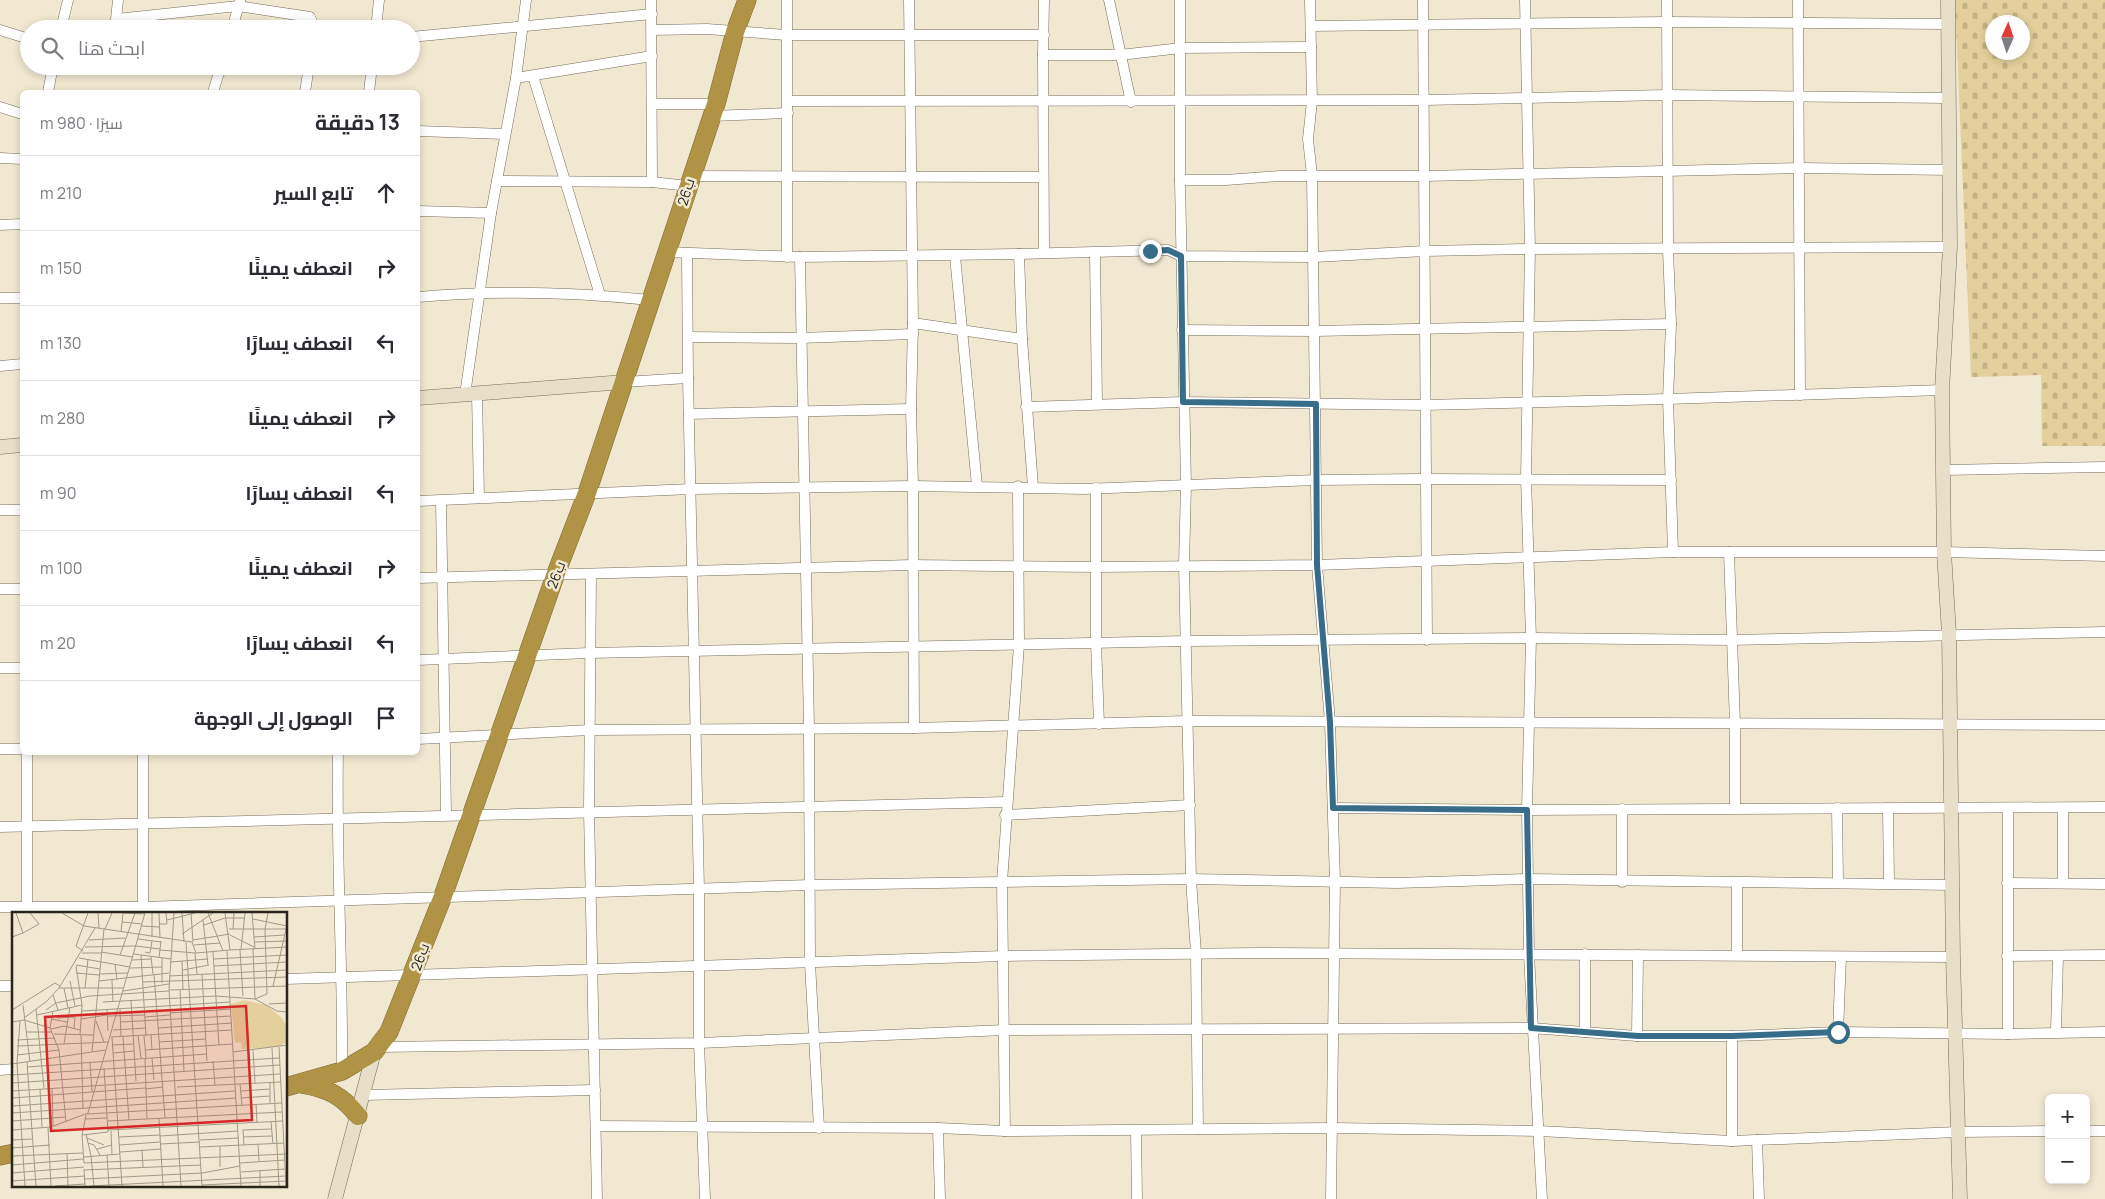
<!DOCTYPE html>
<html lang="ar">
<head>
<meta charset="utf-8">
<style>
  body { margin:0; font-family:Manrope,Cairo,sans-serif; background:#f7f7f7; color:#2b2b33; direction:rtl }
  .controls { position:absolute; right:15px; bottom:15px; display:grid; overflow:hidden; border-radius:8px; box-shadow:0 2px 8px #0003 }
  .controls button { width:45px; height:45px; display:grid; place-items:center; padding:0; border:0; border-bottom:1px solid #e1e1e2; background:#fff; color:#2b2b33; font:25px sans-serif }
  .compass { position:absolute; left:1985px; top:15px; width:45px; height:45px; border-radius:50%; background:#fff; box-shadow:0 2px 8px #0003; rotate:3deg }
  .stop { position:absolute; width:15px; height:15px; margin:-11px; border:4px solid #386d89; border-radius:50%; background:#fff }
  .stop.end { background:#386d89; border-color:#fff; box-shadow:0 1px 5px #0008 }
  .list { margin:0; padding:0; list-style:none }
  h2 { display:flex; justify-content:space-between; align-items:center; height:65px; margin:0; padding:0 20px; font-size:21px }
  h2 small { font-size:16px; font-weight:400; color:#7c7c81 }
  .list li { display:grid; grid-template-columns:32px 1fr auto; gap:15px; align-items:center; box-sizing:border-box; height:75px; padding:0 20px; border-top:1px solid #e1e1e2 }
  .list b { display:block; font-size:19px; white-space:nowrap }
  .list em { font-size:16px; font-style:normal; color:#7c7c81 }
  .icon { flex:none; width:28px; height:28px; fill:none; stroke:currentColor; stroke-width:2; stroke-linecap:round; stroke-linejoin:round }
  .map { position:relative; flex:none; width:2105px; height:1199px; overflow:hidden; direction:ltr }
  .search { position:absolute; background:#fff; box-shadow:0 2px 8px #0003; left:20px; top:20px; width:400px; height:55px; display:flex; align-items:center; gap:12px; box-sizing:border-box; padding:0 18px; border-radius:28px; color:#7c7c81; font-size:19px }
  .panel { position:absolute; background:#fff; box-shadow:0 2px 8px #0003; left:20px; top:90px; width:400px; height:665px; border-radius:8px; direction:rtl }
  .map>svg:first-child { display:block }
  .cemetery { fill:url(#cemetery-stones); fill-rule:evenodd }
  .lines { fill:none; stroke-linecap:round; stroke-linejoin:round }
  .street-casing { stroke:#756d59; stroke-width:11 }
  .secondary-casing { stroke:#756d59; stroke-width:15 }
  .highway-casing { stroke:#806c36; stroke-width:19 }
  .street { stroke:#fff; stroke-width:10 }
  .secondary { stroke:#e7dfc7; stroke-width:14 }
  .highway { stroke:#b09344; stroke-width:18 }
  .route { stroke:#386d89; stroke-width:6 }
  .labels { text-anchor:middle; stroke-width:5; stroke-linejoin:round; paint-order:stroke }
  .street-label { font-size:14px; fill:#28251c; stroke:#f1e8d1 }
  .inset-road { fill:none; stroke:#a19a89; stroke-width:1 }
  .view { fill:#d62828; fill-opacity:0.15; stroke:#d62828; stroke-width:2.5 }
  .inset-edge { fill:none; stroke:#28251c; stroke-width:2.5 }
</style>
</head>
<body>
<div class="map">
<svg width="2105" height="1199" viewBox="0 0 2105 1199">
  <defs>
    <pattern id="cemetery-stones" width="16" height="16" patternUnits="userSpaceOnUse" patternTransform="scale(1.25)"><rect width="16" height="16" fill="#e4d09c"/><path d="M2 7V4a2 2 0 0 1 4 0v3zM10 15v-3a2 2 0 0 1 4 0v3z" fill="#c4b286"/></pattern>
  </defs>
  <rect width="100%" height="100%" fill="#f1e8d1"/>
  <path class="cemetery" d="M1955 0H2105V446H2042L2041 375 1971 377ZM1992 22H2022V52H1992Z"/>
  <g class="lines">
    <g class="street-casing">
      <g id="street">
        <path d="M651 0 652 182"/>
        <path d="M909 0 913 323 911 409 913 486 914 728"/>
        <path d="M1044 0 1043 55 1044 253"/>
        <path d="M1109 0 1131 102"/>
        <path d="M1180 0V180L1186 485 1184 565 1191 879 1196 954 1198 1129"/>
        <path d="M1310 0 1312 101 1308 139 1312 175 1317 565 1330 722 1335 881 1331 1199"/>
        <path d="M1423 0 1427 640"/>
        <path d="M1525 0 1530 249 1526 478 1531 638 1527 810 1529 954 1542 1199"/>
        <path d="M1667 0 1668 250 1671 324 1668 399 1673 552"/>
        <path d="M1798 0 1800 395"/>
        <path d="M117 19 238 6 310 17 315 29"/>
        <path d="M62 26 73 29"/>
        <path d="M1311 26 1667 22 1948 24"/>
        <path d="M61 29 68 0"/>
        <path d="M115 29 118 0"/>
        <path d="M232 29 240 1"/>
        <path d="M376 29 379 0"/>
        <path d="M0 30 29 39"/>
        <path d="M652 30 707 29 786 35H1044"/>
        <path d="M411 37 652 14"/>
        <path d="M1043 55H1120L1181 48 1311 47"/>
        <path d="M202 66 220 72"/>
        <path d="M533 76 600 295"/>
        <path d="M516 78 652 56"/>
        <path d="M48 92 53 66"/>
        <path d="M213 92 221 66"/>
        <path d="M305 92 309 66"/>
        <path d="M369 92 372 66"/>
        <path d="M788 101 1424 100 1667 95 1949 98"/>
        <path d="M652 104H716"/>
        <path d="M0 107 22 114"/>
        <path d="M711 116 788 113"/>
        <path d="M418 131 505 134"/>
        <path d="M0 158 22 159"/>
        <path d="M691 176 1043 177"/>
        <path d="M1180 180H1226L1280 176H1425L1800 168 1951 170"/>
        <path d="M497 181 652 182 688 186"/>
        <path d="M418 211 491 213"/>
        <path d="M0 225 22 224"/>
        <path d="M666 252 800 257 1019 254 1168 250 1181 256 1314 257 1425 251 1530 249 1950 247"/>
        <path d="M687 253 688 378 699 889V1043L705 1199"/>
        <path d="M1095 253 1097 404"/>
        <path d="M1019 254 1022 339 1033 487"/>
        <path d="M955 256 977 486"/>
        <path d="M787 257V0"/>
        <path d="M800 257 809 728 810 963 819 1128"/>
        <path d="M418 297C495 290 573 292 650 300"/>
        <path d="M0 298H22"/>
        <path d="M913 323 1022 339"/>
        <path d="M1182 330 1315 331 1671 324"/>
        <path d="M688 337 800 338 913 334"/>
        <path d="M0 366 22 364"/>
        <path d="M624 382 688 378"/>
        <path d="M477 393 479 498"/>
        <path d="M465 395 491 213 516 78 526 0"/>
        <path d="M1026 407 1183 402 1424 405 1668 399 1942 390"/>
        <path d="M689 414 911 409"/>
        <path d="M1945 470 2105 467"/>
        <path d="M1096 488V643L1099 724"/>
        <path d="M418 501 691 489 913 486 1084 489 1316 480 1424 479 1671 480"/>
        <path d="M441 501 446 814"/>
        <path d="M0 510H22"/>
        <path d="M1729 552 1735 724V807"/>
        <path d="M591 574 589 811 597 1199"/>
        <path d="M418 578 912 565 1096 567 1317 565 1673 552H1944L2105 556"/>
        <path d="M0 589H22"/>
        <path d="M418 660 589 653 1187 641 1531 638 1731 640 2105 632"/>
        <path d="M0 668H22"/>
        <path d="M418 739 590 730 914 728 1187 721 2105 725"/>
        <path d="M0 749H22"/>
        <path d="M338 752C336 859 343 964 342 1071"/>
        <path d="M1333 808 1527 810 2105 807"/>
        <path d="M1837 808 1838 882"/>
        <path d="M1888 808 1889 883"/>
        <path d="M2008 808V1034"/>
        <path d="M1005 815 1190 805"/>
        <path d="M0 827 1006 802"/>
        <path d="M1622 882V809"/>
        <path d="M1737 883V955"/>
        <path d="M2007 883 2105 884"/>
        <path d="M2063 883V808"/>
        <path d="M0 907H143L810 885 1191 879 1397 883 1529 879 1951 885"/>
        <path d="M27 912V752"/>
        <path d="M143 912V752"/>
        <path d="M1585 954V1032"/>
        <path d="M2007 956 2105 955"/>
        <path d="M286 979 1004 956 1258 953 1953 957"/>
        <path d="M0 986H14"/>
        <path d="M2056 1031 2058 957"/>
        <path d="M1838 1032 1841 957"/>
        <path d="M1637 1036 1638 955"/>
        <path d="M1732 1036V1141"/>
        <path d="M379 1047 699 1043 1005 1030 1531 1028 1637 1036H1732L1838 1032 2008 1034 2105 1032"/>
        <path d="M0 1070 14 1069"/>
        <path d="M363 1095 595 1090"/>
        <path d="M597 1126 938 1128 1005 1131 1332 1128 1539 1131 1732 1141 1958 1132 2049 1131"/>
        <path d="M938 1128 940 1199"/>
        <path d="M1005 1131 1002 882 1019 645 1018 486"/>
        <path d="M1136 1131 1137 1199"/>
        <path d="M2086 1131H2105"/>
        <path d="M1757 1140 1759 1199"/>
      </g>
    </g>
    <g class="secondary-casing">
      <g id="secondary">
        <path d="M1948 0 1950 247 1942 390 1944 552 1949 634 1953 957 1960 1199"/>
        <path d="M418 398 624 382"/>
        <path d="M0 447 22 445"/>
        <path d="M335 1199 374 1052"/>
      </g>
    </g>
    <g class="highway-casing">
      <g id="highway">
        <path d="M302 1084C327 1088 343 1096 358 1116"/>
        <path d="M286 1087 342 1071 374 1052 389 1032 443 896 555 576 587 493 716 104 735 32 747 0"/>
        <path d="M0 1156 14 1153"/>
      </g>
    </g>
    <use href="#street" class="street"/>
    <use href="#secondary" class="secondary"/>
    <use href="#highway" class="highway"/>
  </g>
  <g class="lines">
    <path class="route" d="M1150 251 1168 250 1181 256 1183 402 1316 404 1317 565 1330 722 1333 808 1527 810 1531 1028 1638 1036H1732L1838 1032"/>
  </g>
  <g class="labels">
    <g class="street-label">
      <text transform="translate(686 192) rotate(-73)" y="5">26ب</text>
      <text transform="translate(556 575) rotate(-70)" y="5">26ب</text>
      <text transform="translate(420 957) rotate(-70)" y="5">26ب</text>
    </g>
  </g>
  <g transform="translate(12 912)">
    <rect width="275" height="275" fill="#f1e8d1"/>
    <path d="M232 88 254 93 270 106 275 115V130L265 135 230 137 229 130 223 131 219 92Z" fill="#e4d09c"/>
    <path class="inset-road" d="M50 1 72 14 180 30 184 41 218 38 213 1M86 1 87 16M112 1 133 2M140 1V25M147 1 148 26M162 1 157 78 169 274M170 1 172 30M179 1 181 30M196 1 211 39M240 1 243 37M241 7 275 14M155 8 183 1M191 8 196 53M110 10 130 12M147 12H155L154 1M192 13 213 6H233M130 14 147 15M93 17 100 1M217 17H274M221 17 222 1M109 20 111 1M11 21 27 12 18 1M170 22 201 1M218 23 242 35M0 25 11 21 4 1M242 25 272 23M126 27 149 30M77 28 113 26M181 28 218 22M174 30 190 274M243 30 275 29M182 33 208 31M73 35 124 34 148 37M229 37 233 1M241 37 243 87 265 99 275 100M148 38 183 41 185 62M218 38 275 35M228 38 231 84M71 39 64 34 76 1M215 39 229 274M89 40 120 45M133 40 138 41 140 29M201 40 207 133M70 41H89M122 42 159 47M108 43 123 1M129 43 134 124M139 45 141 62M67 46 118 55M147 46 149 29M202 47 275 43M120 48 139 47M170 49 171 78M158 50 196 47M103 52 105 68M64 53 88 57M64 54 70 93 68 123M202 54 275 50M118 56 150 55M171 58 197 53M64 61 87 63M87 62 116 61M142 62 153 206M190 62 195 149M157 64 275 58M100 68 101 90M58 69 63 94M87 69 157 61M131 70 275 65M150 71V46M261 74 275 13M47 76H111M52 76 56 96M73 76 76 47M157 78 275 74M168 78 172 159M111 79 157 72M41 83 46 98M119 89 124 169M91 90 204 84 243 87 255 82 253 17 256 1M257 92 275 91M11 93 18 150M24 97 32 176M95 97 96 119M108 97 109 125M0 98 43 71 48 74M34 98 44 91 78 84 157 79M41 99 38 116 47 138 54 210M70 99 218 90M158 101 219 97M25 103 70 93M96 104 133 103M133 105 158 103M12 106 35 89 47 76 83 16M45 106 63 105 62 116M39 107 55 110M69 107 95 103M8 109 5 151 13 274M84 109 92 130M0 110 12 108 38 116M109 110 219 104M146 116 220 111M39 117 52 114 68 118M101 118 134 116M14 120H40M42 122 81 123M69 123 71 197M139 123 140 138M126 124 129 146M132 124 134 146M99 125 220 118M100 125 110 274M111 125 117 208M5 128 43 126M147 130 194 127M52 132 58 95M100 133 122 132M5 134 97 130M267 135 274 274M260 136 267 274M133 138 220 132M241 138 243 171M80 140 92 17M221 140 275 133M101 141 122 139M5 143 47 138M133 146 135 207M140 146 142 168M201 149 203 173M15 150 24 274M78 150 80 180M0 152 93 138M15 155 195 142M0 163 267 146M258 170V191M0 171 268 153M228 172 230 193M165 175 269 170M40 176 41 214M28 177 30 215M133 177 151 175M0 179 268 162M229 179 258 177M0 186 133 176M229 186 258 184M244 192 245 211M0 194 223 179M0 201 224 186M75 202 270 191M73 207 95 206M147 207 151 274M0 209 53 205M96 209 270 200M259 210 261 232M36 216 39 274M0 218 39 215 76 201 133 1M96 218 271 209M99 219 100 243M74 222 79 244M70 223 96 220 92 156M148 224 226 219M107 225 148 223M231 225 260 224M75 226 92 233M0 228 20 227M188 228 227 226M76 231 82 233 88 243M148 232 188 230M246 232 247 249M107 233 148 230M232 233 231 218 260 217M208 234V255M188 235 272 231M0 236 38 233M85 237 100 233M130 238 131 255M108 240 149 237M55 242 56 274M95 243 97 274M0 244 71 241M79 244 82 274M72 245 108 242M72 251 275 242M72 251 70 223 74 203M228 251 273 248M0 253 71 247M72 257 73 274M72 258 189 253M248 258V274M229 260 273 257M0 261 72 255M73 267 190 261 228 254M0 269 73 264M190 273 274 269M43 274 73 272M78 274 274 264"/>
    <path class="view" d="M234 94 240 208 39 219 33 105Z"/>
    <rect width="275" height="275" class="inset-edge"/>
  </g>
</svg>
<div class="controls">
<button>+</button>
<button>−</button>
</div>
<svg class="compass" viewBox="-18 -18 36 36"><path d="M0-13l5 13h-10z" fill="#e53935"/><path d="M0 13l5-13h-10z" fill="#7c7c81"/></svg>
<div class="stop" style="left:1838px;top:1032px"></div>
<div class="stop end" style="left:1150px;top:251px"></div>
<div class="search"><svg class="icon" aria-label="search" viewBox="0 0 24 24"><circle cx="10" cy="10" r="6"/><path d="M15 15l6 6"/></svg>ابحث هنا</div>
<section class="panel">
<h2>13 دقيقة<small>سيرًا · 980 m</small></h2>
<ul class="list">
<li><svg class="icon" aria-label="ahead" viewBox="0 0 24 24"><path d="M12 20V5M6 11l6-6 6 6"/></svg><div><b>تابع السير</b></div><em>210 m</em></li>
<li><svg class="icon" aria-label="right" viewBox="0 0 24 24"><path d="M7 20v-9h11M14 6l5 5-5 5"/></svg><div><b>انعطف يمينًا</b></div><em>150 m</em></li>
<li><svg class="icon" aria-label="left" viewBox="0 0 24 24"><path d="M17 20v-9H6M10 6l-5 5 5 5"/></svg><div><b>انعطف يسارًا</b></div><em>130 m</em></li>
<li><svg class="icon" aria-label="right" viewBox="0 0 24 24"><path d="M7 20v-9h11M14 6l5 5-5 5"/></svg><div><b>انعطف يمينًا</b></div><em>280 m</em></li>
<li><svg class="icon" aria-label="left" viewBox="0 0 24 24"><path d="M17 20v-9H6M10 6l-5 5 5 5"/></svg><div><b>انعطف يسارًا</b></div><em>90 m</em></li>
<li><svg class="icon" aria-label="right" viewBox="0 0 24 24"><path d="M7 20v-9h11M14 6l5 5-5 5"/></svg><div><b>انعطف يمينًا</b></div><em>100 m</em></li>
<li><svg class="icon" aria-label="left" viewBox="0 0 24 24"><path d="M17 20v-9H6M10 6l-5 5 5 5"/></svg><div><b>انعطف يسارًا</b></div><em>20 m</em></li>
<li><svg class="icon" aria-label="arrive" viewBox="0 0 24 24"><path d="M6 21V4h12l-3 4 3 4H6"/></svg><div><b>الوصول إلى الوجهة</b></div></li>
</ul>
</section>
</div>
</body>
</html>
